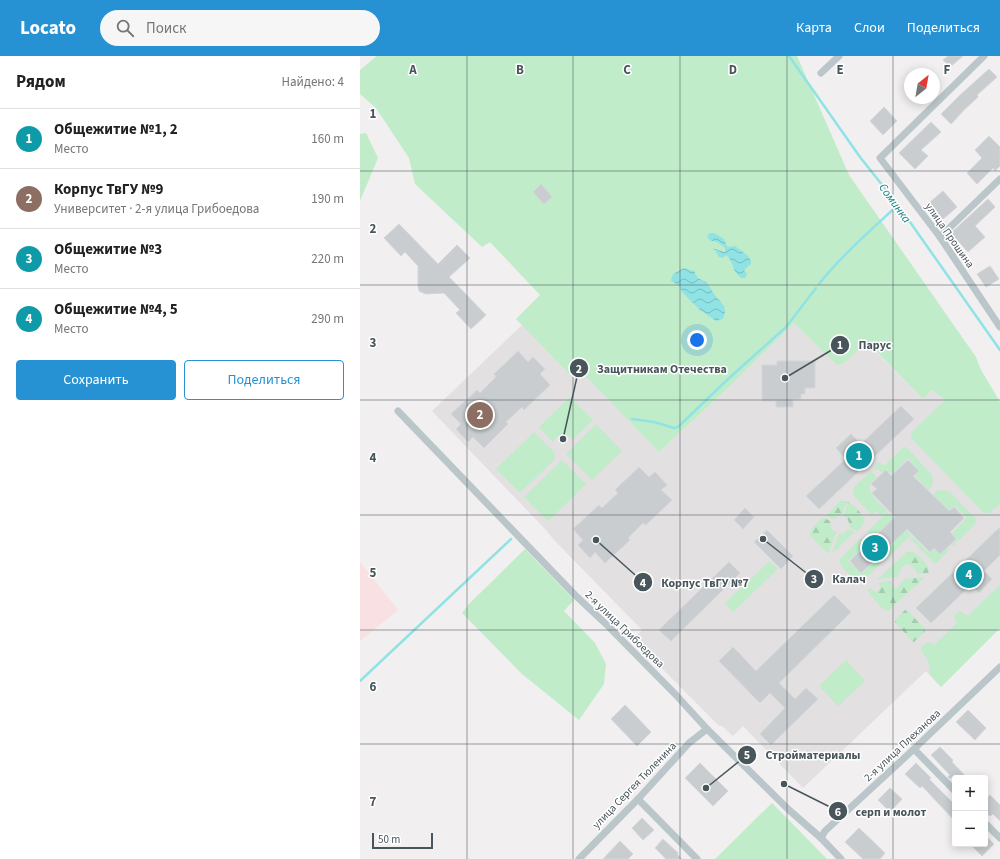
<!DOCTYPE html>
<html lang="ru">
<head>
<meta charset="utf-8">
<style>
  body { margin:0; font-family:"Source Sans 3",sans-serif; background:#f6f6f6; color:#222 }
  .controls { position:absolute; right:12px; bottom:12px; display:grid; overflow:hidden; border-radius:4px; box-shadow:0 2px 10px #0003 }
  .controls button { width:36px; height:36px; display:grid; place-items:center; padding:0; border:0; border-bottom:1px solid #e0e0e0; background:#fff; color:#222; font:20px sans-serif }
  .compass { position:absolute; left:544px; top:12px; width:36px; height:36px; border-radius:50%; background:#fff; box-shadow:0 2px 10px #0003; rotate:31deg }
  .scale { position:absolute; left:12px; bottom:10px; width:61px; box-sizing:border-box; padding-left:4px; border:2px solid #48555b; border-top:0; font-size:11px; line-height:14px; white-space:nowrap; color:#48555b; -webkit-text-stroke:3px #fff; paint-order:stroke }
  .you { position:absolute; left:337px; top:284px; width:14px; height:14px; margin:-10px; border:3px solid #fff; border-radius:50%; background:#1a73e8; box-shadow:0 0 0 6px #1a73e833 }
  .badge { display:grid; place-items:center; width:26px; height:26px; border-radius:50%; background:#2692d3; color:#fff; font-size:13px; font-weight:700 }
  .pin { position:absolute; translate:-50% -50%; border:2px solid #fff; box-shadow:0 1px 4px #0006 }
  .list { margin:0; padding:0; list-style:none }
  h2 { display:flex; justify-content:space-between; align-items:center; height:52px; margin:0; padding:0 16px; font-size:17px }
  h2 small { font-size:13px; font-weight:400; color:#767676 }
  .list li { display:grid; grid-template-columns:26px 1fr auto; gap:12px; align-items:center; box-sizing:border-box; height:60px; padding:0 16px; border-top:1px solid #e0e0e0 }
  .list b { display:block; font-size:15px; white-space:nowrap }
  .list p { margin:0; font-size:13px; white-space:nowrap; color:#767676 }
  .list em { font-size:13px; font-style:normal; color:#767676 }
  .actions { display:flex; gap:8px; padding:12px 16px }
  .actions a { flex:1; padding:9px 0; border:1px solid #2692d3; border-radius:4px; text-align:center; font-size:14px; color:#2692d3 }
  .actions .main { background:#2692d3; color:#fff }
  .icon { flex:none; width:22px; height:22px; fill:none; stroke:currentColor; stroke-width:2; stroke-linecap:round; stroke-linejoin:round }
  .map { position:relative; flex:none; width:640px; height:803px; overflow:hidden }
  header { display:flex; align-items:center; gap:24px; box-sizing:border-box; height:56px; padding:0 20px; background:#2692d3; color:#fff }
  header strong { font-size:19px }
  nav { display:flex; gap:22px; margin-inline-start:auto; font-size:14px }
  .search { width:280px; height:36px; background:#f6f6f6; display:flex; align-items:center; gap:10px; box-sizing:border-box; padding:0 14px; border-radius:22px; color:#767676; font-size:15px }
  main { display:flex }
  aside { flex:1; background:#fff }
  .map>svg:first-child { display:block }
  .education { fill:#e2e0e0 }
  .medical { fill:#f9e1e3 }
  .grass { fill:#c0ecc9 }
  .forest { fill:url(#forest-firs) }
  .water { fill:url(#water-waves) }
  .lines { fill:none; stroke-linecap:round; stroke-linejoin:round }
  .stream { stroke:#90e3e5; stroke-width:2.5 }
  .building { fill:#c9cdd0; stroke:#d3d6da }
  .minor { stroke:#bbc6ca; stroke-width:7 }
  .grid { fill:none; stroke:#48555b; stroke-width:1; stroke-opacity:0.55 }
  .labels { text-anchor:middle; stroke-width:3; stroke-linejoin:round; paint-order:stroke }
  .street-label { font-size:11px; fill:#48555b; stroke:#fff }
  .water-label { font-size:12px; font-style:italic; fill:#168083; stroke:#fff }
  .grid-label { font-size:13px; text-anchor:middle; font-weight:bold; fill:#48555b; stroke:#fff; stroke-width:3; stroke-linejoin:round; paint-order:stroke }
  .leader { fill:none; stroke:#48555b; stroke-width:1.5 }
  .callout-dot { fill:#48555b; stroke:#fff; stroke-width:1.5 }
  .mark-label { font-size:12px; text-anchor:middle; font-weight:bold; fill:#fff }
  .callout-label { font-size:12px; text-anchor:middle; font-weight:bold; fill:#48555b; stroke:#fff; stroke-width:3; stroke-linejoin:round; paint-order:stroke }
</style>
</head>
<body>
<header>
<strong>Locato</strong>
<div class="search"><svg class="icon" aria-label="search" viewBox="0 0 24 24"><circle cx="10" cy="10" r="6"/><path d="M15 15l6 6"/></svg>Поиск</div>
<nav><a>Карта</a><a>Слои</a><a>Поделиться</a></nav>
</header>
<main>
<aside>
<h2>Рядом<small>Найдено: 4</small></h2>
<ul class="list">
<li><span class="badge" style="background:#0f9aa8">1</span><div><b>Общежитие №1, 2</b><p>Место</p></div><em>160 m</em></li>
<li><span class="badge" style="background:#8d6e63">2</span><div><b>Корпус ТвГУ №9</b><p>Университет · 2-я улица Грибоедова</p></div><em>190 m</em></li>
<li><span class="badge" style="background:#0f9aa8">3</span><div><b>Общежитие №3</b><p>Место</p></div><em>220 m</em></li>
<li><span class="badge" style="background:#0f9aa8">4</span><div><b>Общежитие №4, 5</b><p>Место</p></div><em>290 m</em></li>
</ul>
<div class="actions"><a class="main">Сохранить</a><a>Поделиться</a></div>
</aside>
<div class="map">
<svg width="640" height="803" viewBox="0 0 640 803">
  <defs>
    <pattern id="forest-firs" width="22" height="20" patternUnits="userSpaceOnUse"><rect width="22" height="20" fill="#c0ecc9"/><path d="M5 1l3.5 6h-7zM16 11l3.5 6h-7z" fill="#a6ccaf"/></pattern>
    <pattern id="water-waves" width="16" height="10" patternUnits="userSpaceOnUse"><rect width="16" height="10" fill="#90e3e5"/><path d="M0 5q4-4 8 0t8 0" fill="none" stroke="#78bbbd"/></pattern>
  </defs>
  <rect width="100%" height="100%" fill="#f1efef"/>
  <path class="education" d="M434 267 477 309 483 308 506 286 562 342 572 334 585 344 640 421V572L581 631 566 615 443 732 383 670 373 680 362 670H359L273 583 282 574 194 484 185 473 72 355 162 269 211 320 221 314 299 396 367 333Z"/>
  <path class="medical" d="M0 506 38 554 0 585Z"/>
  <g class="grass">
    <path d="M17 0H437L489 119 616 301 620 312 640 346V448L629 457H624L552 383 551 377 552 376 585 344 572 334 563 343 507 286 483 308 477 309 434 267 367 333 299 396 221 315 211 320 156 263 180 239 130 186 122 191 55 128 49 102 16 52 0 38V14Z"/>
    <path d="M6 77 18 102 0 145V78Z"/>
    <path d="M210 341 233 364 213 384C207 376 198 377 193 386L179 371Z"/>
    <path d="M236 368 262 395 232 424 206 398Z"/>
    <path d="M174 376 195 397 194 404 160 437 136 413Z"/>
    <path d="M544 391H546L572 419 573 429 568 434 555 420 560 415 548 402 532 418 527 413 522 417 518 413 516 415 514 412 519 406 522 409H525Z"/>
    <path d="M202 404 226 428 188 465 164 441Z"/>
    <path d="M511 415 517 421C514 423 511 426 510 428 507 437 521 449 527 455L521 460 516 455 512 459 494 440 493 435 495 430Z"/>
    <path d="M578 434 589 435 616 463V467L593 490 591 489 597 483 592 477 607 462 594 449 588 455 573 439Z"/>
    <path d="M527 456 551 479 529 501 524 496 542 478 529 466 512 482 507 476Z"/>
    <path d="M552 480 569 497 574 493 580 498 587 492 589 494 575 508 550 482Z"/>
    <path d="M501 482 507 487 488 505 501 518 520 500 524 504C519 509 504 527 498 526 493 525 490 519 487 516 483 512 479 509 480 503Z"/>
    <path d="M165 493 214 544 204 555 235 587 246 608 244 628 219 664 162 618 102 557 109 548Z"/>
    <path d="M410 505 418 513 373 556 365 547Z"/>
    <path d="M640 529V572L581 631 569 618C571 607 568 604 561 595L562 590 569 586 574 589 597 567 594 561 596 557 600 555 608 560Z"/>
    <path d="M486 604 505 625 478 650 459 630Z"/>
    <path d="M412 747 467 803H355Z"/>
  </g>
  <g class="forest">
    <path d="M482 444 487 446 481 460H478L473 463 466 460 479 446Z"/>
    <path d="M488 446C495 449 502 458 505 464L504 467 497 475 489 471C490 466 488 464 484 460Z"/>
    <path d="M463 462 471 465C469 471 472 474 476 477L468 498 450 479C450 471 457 467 463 462Z"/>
    <path d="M488 473 494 476 475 495 472 496 479 478C483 478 485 477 488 473Z"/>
    <path d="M550 495C559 498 567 507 569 515L568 517 557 518C556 512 553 510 547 508L543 510 537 521 518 523 546 497Z"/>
    <path d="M565 521 529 554 526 555 520 550 509 537 508 534 509 532H511L515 536H517L521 531 518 528V527L530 525 532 530 534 532H538L544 523Z"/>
    <path d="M546 553 565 573V575L554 586H553L535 566V564Z"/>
  </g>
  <g class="water">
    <path d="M350 177H354L364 183 367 190 369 191 375 190C381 195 392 200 391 208L384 214 387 218 385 222H381C379 220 377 219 376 217 372 211 372 203 366 199L363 202 359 201 355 194 352 192 365 196V192C363 190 360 188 357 186 351 184 350 187 347 180Z"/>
    <path d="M324 212 334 215 338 222 347 227 351 233 354 238 364 250 365 256 363 263 356 265 340 254 322 236 319 230 311 224 313 218Z"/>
  </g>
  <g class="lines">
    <g class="stream">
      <path d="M429 0 500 101 538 149 640 294"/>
      <path d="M459 228C482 199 511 174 538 149"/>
      <path d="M272 363 294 366 314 372 318 371 367 324 426 271 456 232"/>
      <path d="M0 625 151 483"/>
    </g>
  </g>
  <g class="building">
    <path d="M588 0H603L590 11 583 4Z"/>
    <path d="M629 13 637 21 617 39 618 41 604 54 591 68 581 58 599 40Z"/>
    <path d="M524 51 537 65 523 79 510 65Z"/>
    <path d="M571 66 581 76 561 94 568 100 555 113 539 97Z"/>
    <path d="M629 80 640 91V110L635 115 633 112 617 128 607 117 622 102 615 94Z"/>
    <path d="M181 128 192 141 184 148 173 136Z"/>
    <path d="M583 135 597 151 583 163 569 147Z"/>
    <path d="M628 143 635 151 615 170 625 181 608 196 591 177Z"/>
    <path d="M39 168 78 208 97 189 110 202 89 221 126 259 111 273 96 257 100 254 84 237 66 238 61 236 59 235 58 230V210L45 196 41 200 24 182Z"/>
    <path d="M630 210 639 223 626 231 617 218Z"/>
    <path d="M158 295 168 306 173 301 185 313 180 318 190 329 164 354 162 351 146 366 148 368 124 392 113 381 108 386 96 373 101 368 91 358 117 334 120 337 136 321 134 318Z"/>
    <path d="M417 305H455V332H445V338H441V343H433V351H416V345H402V309H417Z"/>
    <path d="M541 350 554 363 459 453 446 440 486 403 476 392 491 378 501 388Z"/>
    <path d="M548 404 559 415 553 420 589 455 594 451 604 462 590 476 596 483 580 498 574 492 570 496 547 473 501 517 490 505 535 461 512 437 517 433 511 428 526 414 531 420Z"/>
    <path d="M279 411 289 421 295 416 307 429 301 434 312 444 286 469 283 467 268 482 270 484 245 507 235 496 230 502 218 489 223 484 213 473 239 449 242 452 258 437 255 434Z"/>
    <path d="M385 452 394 461 383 473 374 464Z"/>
    <path d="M640 471V499L624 515 632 523 619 537 611 529 571 567 556 552Z"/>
    <path d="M407 474 433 500 421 513 394 486Z"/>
    <path d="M369 506 380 517 311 585 299 574Z"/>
    <path d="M451 518 461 529 455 534 444 524Z"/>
    <path d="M474 539 491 556 419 627 435 643 446 632 458 643 411 689 400 678 425 652 410 637 400 647 359 605 373 591 396 615Z"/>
    <path d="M265 649 291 676 277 690 251 663Z"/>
    <path d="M608 654 626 672 615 684 596 666Z"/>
    <path d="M580 691 593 704 592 706 607 722H589L588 721 590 719 571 699Z"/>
    <path d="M340 707 368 735 353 750 325 722Z"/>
    <path d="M556 707 571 722 569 723 592 746 595 743V765L562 730 560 732 545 718Z"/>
    <path d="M530 732 542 743 530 756 518 744Z"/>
    <path d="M630 739 640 749V765L633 758 630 760 625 755V744Z"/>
    <path d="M282 762 294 774 283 784 272 772Z"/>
    <path d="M499 772 525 797 520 803H503L485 786Z"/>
    <path d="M625 779 634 788 622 800 610 788H625Z"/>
    <path d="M303 783 318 797 317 798 322 803H306L295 792Z"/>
    <path d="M260 785 273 798 268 803H243Z"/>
  </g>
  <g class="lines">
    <g class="minor">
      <path d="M624 0 520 102 580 181 640 271"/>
      <path d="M461 17 479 0"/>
      <path d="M580 181 640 123"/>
      <path d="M38 355 215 539 249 571 316 639 347 673 429 754 461 782 481 803"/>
      <path d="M554 693 595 735"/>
      <path d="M278 743 337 803"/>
      <path d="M625 767 640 782"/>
      <path d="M461 782 465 775 554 693 640 611"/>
      <path d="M219 803 278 743 329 687 347 673"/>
    </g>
  </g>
  <path class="grid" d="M107 0V803M213 0V803M320 0V803M427 0V803M533 0V803M0 115H640M0 229H640M0 344H640M0 459H640M0 574H640M0 688H640"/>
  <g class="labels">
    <g class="street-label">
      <text transform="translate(590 179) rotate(55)" y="4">улица Прошина</text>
      <text transform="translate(265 573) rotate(44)" y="4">2-я улица Грибоедова</text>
      <text transform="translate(542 689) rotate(-43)" y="4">2-я улица Плеханова</text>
      <text transform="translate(274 729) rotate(-46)" y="4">улица Сергея Тюленина</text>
    </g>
    <g class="water-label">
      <text transform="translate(535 147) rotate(54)" y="4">Соминка</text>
    </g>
  </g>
  <g class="grid-label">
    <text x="53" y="18">A</text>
    <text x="160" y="18">B</text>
    <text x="267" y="18">C</text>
    <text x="373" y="18">D</text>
    <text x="480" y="18">E</text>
    <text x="587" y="18">F</text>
    <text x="13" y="62">1</text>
    <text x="13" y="177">2</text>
    <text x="13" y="291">3</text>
    <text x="13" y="406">4</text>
    <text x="13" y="521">5</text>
    <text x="13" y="635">6</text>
    <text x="13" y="750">7</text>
  </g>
  <path class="leader" d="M425 322L480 289M203 383L219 312M403 483L454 523M236 484L283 526M346 732L387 699M424 728L478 755"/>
  <g class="callout-dot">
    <circle cx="425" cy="322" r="4"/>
    <circle cx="203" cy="383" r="4"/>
    <circle cx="403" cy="483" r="4"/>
    <circle cx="236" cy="484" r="4"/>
    <circle cx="346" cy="732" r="4"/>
    <circle cx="424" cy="728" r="4"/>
    <circle cx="480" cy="289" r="10"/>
    <circle cx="219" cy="312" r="10"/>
    <circle cx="454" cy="523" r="10"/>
    <circle cx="283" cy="526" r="10"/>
    <circle cx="387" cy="699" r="10"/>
    <circle cx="478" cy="755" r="10"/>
  </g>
  <g class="mark-label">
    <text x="480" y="293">1</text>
    <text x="219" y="317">2</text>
    <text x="454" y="527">3</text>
    <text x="283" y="531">4</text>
    <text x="387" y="703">5</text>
    <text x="478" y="760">6</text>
  </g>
  <g class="callout-label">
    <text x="515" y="293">Парус</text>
    <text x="302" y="317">Защитникам Отечества</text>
    <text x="489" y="527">Калач</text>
    <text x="345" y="531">Корпус ТвГУ №7</text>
    <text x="453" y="703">Стройматериалы</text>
    <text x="531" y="760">серп и молот</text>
  </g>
</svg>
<div class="controls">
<button>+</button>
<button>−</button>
</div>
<svg class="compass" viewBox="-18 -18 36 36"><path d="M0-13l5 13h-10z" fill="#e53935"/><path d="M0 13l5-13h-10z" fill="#767676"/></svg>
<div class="scale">50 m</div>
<div class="you"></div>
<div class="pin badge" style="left:499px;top:400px;background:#0f9aa8">1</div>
<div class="pin badge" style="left:120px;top:359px;background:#8d6e63">2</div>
<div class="pin badge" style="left:515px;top:492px;background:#0f9aa8">3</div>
<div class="pin badge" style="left:609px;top:519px;background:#0f9aa8">4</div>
</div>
</main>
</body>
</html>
